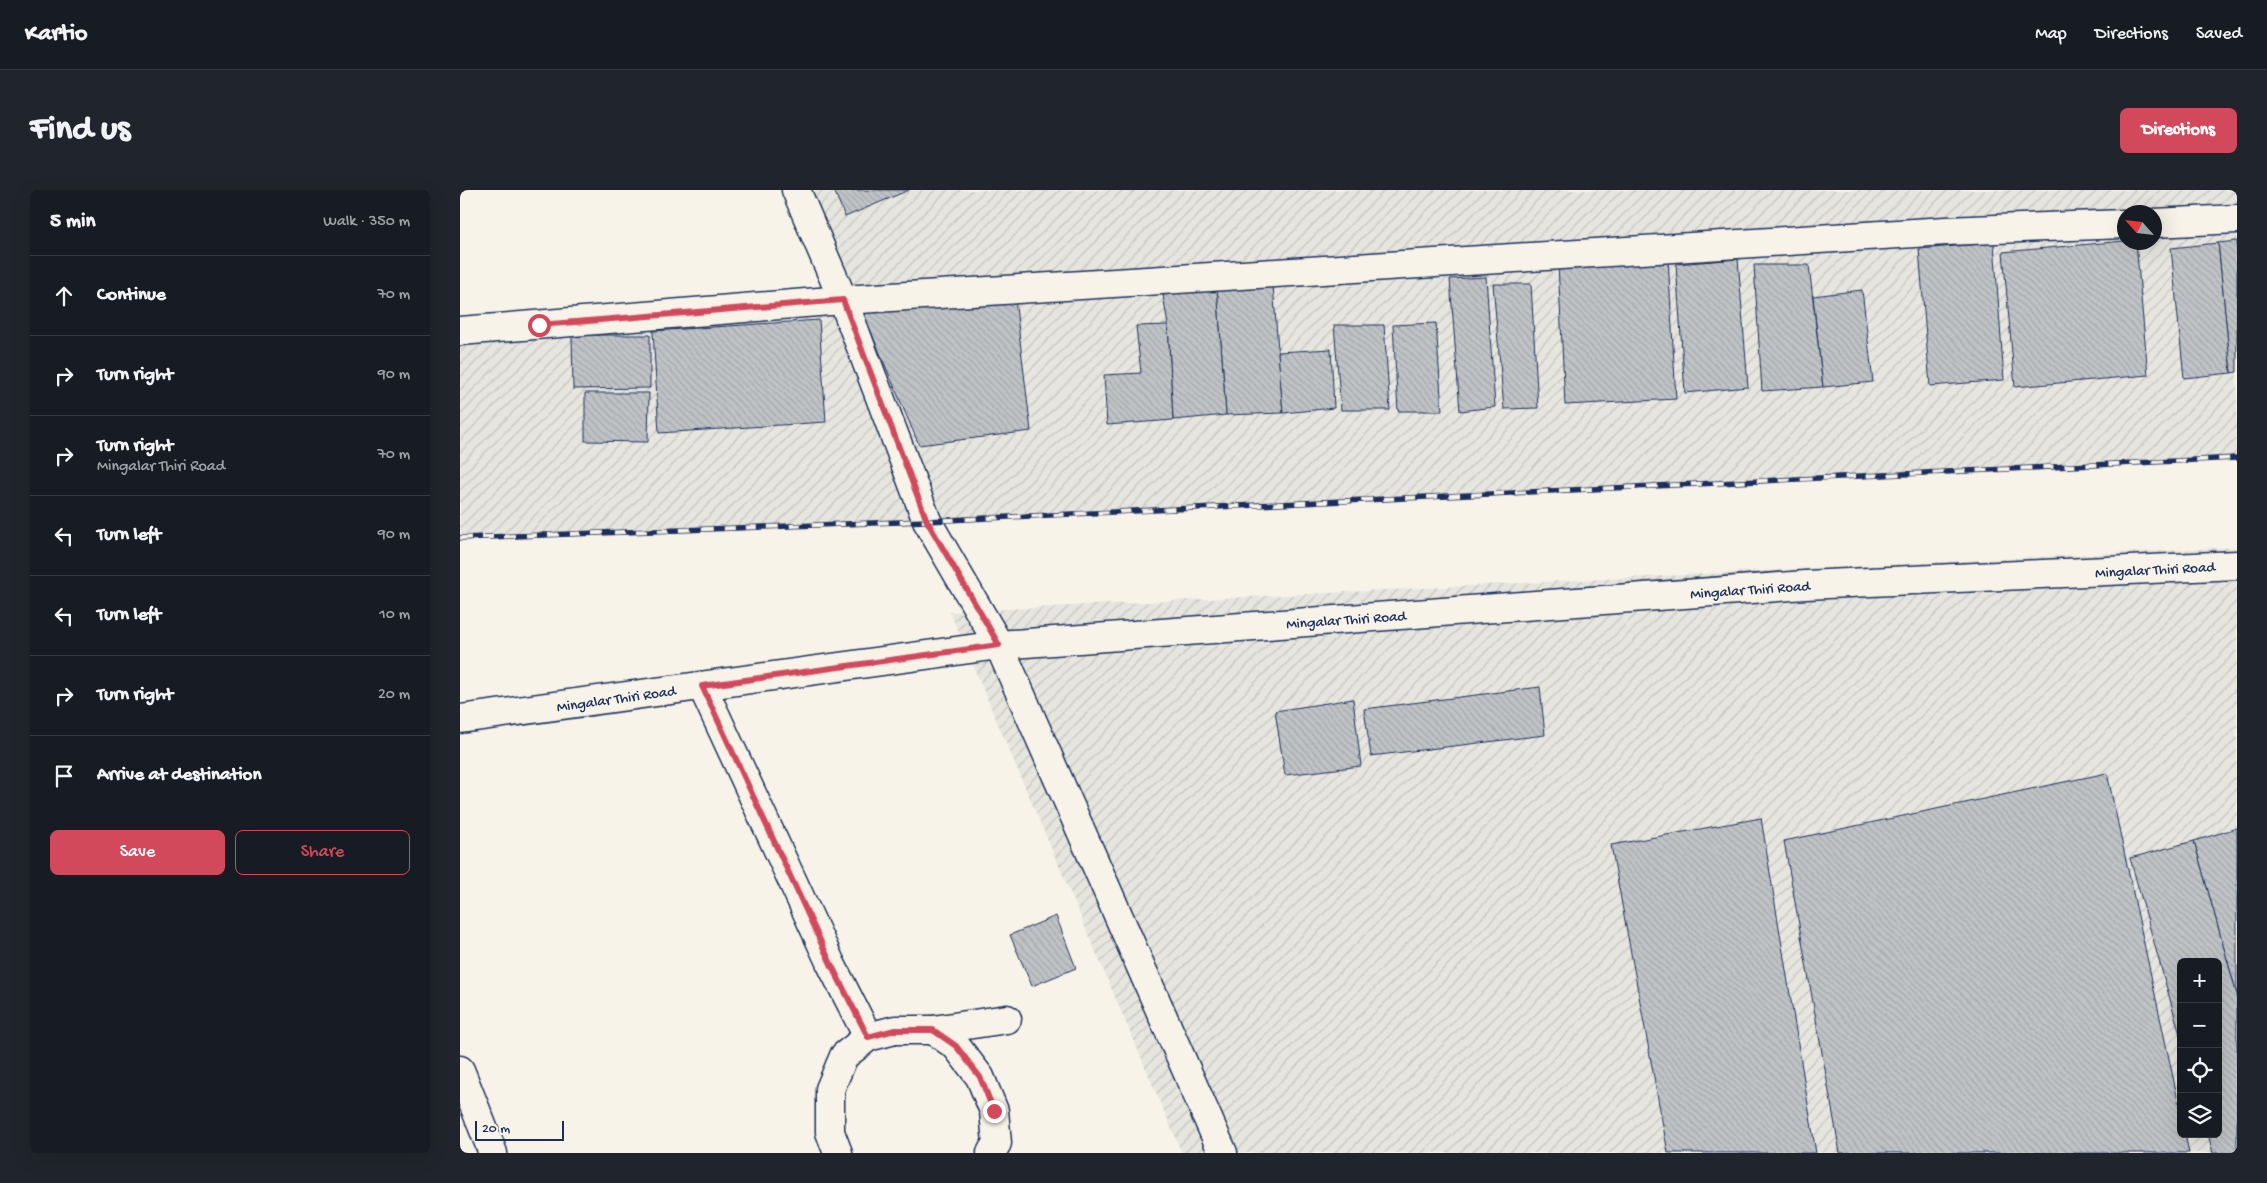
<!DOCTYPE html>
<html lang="en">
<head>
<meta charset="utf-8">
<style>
  body { margin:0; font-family:"Gochi Hand",sans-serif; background:#20242c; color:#f1f3f6 }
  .controls { position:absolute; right:15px; bottom:15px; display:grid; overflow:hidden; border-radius:8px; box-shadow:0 5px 20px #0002 }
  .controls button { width:45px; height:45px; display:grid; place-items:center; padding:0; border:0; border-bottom:1px solid #363941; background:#171b24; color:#f1f3f6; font:25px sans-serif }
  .compass { position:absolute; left:1657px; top:15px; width:45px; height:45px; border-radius:50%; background:#171b24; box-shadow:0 5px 20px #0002; rotate:297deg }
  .scale { position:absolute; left:15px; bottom:12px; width:89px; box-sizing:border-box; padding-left:5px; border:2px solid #1b2f5e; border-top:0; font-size:14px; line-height:18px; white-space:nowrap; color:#1b2f5e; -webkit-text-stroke:4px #f7f3e8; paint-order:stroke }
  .stop { position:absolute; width:15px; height:15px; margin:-11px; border:4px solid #d1495b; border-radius:50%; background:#fff }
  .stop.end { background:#d1495b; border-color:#fff; box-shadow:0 1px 5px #0008 }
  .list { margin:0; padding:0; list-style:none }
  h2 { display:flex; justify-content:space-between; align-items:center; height:65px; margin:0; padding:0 20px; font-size:21px }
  h2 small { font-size:16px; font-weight:400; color:#9ea1a6 }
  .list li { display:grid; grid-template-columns:32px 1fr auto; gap:15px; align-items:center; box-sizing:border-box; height:80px; padding:0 20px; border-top:1px solid #363941 }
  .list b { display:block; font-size:19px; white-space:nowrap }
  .list p { margin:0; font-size:16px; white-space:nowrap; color:#9ea1a6 }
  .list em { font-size:16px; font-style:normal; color:#9ea1a6 }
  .actions { display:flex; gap:10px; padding:15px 20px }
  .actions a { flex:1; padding:11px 0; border:1px solid #d1495b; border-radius:8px; text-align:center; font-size:18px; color:#d1495b }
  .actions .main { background:#d1495b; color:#fff }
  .icon { flex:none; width:28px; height:28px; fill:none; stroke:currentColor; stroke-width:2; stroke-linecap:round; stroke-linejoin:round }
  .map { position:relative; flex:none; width:1777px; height:963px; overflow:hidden; border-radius:8px }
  header { display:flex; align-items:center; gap:30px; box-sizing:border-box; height:70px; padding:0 25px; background:#171b24; border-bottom:1px solid #363941 }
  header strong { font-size:24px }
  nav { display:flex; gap:28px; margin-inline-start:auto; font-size:18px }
  .intro { display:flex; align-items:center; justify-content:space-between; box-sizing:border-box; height:120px; padding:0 30px }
  h1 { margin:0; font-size:35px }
  .button { padding:12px 22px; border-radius:8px; background:#d1495b; color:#fff; font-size:18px; font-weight:700 }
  main { display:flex; gap:30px; padding:0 30px }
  aside { flex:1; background:#171b24; border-radius:8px; box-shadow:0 5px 20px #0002 }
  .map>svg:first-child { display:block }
  .industrial { fill:url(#industrial-furrows); fill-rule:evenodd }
  .building { fill:url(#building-back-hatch); stroke:#1b2f5e }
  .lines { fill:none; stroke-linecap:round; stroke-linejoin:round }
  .minor-casing { stroke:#1b2f5e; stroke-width:31 }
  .minor { stroke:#f7f3e8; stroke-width:28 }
  .rail-casing { stroke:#1b2f5e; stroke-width:5.5 }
  .rail { stroke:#f7f3e8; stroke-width:4; stroke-dasharray:11; stroke-linecap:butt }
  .route { stroke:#d1495b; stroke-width:6 }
  .labels { text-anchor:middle; stroke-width:4; stroke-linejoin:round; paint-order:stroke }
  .street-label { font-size:15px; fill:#1b2f5e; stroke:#f7f3e8 }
</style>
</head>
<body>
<header>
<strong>Kartio</strong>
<nav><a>Map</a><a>Directions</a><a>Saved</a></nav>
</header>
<div class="intro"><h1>Find us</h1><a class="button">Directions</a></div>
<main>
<aside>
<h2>5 min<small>Walk · 350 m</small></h2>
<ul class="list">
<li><svg class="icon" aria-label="ahead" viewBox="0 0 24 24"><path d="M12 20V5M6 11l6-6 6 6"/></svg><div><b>Continue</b></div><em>70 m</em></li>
<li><svg class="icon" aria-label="right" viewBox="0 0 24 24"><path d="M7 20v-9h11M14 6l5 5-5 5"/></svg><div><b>Turn right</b></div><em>90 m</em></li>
<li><svg class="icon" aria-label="right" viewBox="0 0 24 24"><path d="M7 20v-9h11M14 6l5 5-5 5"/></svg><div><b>Turn right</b><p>Mingalar Thiri Road</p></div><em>70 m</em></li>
<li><svg class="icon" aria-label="left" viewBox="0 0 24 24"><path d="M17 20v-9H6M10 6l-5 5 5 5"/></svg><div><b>Turn left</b></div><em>90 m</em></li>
<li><svg class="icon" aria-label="left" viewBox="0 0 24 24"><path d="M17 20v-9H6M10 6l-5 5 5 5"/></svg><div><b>Turn left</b></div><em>10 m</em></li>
<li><svg class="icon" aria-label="right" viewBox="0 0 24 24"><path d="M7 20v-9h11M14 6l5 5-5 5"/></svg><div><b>Turn right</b></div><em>20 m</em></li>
<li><svg class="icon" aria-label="arrive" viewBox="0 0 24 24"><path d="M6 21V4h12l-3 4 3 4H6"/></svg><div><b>Arrive at destination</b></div></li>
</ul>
<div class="actions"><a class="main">Save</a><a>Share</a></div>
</aside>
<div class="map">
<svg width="1777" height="963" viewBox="0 0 1777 963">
  <defs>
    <pattern id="industrial-furrows" width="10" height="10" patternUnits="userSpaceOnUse" patternTransform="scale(1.25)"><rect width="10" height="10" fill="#e6e5de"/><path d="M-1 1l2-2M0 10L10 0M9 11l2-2" fill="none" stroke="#c5c5c1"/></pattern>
    <pattern id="building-back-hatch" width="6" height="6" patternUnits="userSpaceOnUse" patternTransform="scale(1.25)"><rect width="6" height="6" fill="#c0c3c5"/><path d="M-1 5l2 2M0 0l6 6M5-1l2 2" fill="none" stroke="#a4a8ac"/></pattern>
  </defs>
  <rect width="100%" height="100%" fill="#f7f3e8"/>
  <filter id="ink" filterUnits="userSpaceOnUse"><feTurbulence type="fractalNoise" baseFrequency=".02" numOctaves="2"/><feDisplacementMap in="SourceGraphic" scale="10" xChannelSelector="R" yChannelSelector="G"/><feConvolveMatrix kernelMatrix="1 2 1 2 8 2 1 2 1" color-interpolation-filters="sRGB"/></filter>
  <g filter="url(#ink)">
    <g class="industrial">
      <path d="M325 0H1777V268L818 314 0 348V142L383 110ZM1664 22H1694V52H1664Z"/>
      <path d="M1777 357V963H722L490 422ZM1721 772H1758V944H1721Z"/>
    </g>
    <g class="building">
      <path d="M374 0H449L385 27Z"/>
      <path d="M1664 51 1676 52 1688 185 1555 197 1543 62Z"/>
      <path d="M1777 51V182L1771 183 1758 53Z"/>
      <path d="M1534 53 1544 190 1470 196 1459 59Z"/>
      <path d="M1758 53 1771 183 1724 188 1711 58Z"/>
      <path d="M1208 68 1216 209 1105 215 1098 74Z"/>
      <path d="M1278 69 1288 197 1225 203 1216 74Z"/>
      <path d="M1294 75H1349L1363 197 1302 201Z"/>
      <path d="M1026 87 1035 217 1000 221 990 89Z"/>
      <path d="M1033 94H1071L1078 218 1044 219Z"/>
      <path d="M813 95 823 223 766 225 757 96Z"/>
      <path d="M757 96 766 225 713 230 708 135 703 105Z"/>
      <path d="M1402 100 1413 192 1363 197 1353 106Z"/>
      <path d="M555 109 571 241 459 255 400 116Z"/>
      <path d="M359 130 366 232 199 243 193 141Z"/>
      <path d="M976 133 982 221H938L933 135Z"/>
      <path d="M708 135 713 230 647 235 644 185 681 183 676 136Z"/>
      <path d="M874 135H924L930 220H881Z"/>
      <path d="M112 145H190V198L113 199Z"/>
      <path d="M871 159 874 218 823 223 818 162Z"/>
      <path d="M125 203H189L188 252 125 251Z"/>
      <path d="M1080 497 1085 545 911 566 904 519Z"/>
      <path d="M893 509 901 576 825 585 815 521Z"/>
      <path d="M1647 583 1721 924V944H1725L1729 963H1380L1324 651Z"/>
      <path d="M1301 628 1356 963H1208L1151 655Z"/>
      <path d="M1777 638V805L1734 651Z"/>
      <path d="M1734 651 1777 805V963H1753L1748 944H1758V772H1721V848L1670 668Z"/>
      <path d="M596 726 616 778 572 796 550 745Z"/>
    </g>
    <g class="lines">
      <g class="minor-casing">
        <g id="minor">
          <path d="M336 0 383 110 467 331 539 455 763 963"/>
          <path d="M1694 33 1777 29"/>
          <path d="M0 141 383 110 1486 41 1664 34"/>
          <path d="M242 496 371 774 408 847 384 866 370 899V942L378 963"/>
          <path d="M0 529 539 455 1345 395 1777 375"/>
          <path d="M473 840 496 856 520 887 534 921 537 953 531 963"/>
          <path d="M408 847 435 840H473L547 829"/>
          <path d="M0 880 33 963"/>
        </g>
      </g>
      <use href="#minor" class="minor"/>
      <g class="rail-casing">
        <path id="rail" d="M0 348 467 331 1777 268"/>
      </g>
      <use href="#rail" class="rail"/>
    </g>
  </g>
  <g class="lines" filter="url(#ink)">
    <path class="route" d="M79 135 383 110 467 331 539 455 242 496 371 774 408 847 435 840H473L496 856 520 887 534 921"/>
  </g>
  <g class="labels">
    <g class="street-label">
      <text transform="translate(1695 379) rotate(-3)" y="5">Mingalar Thiri Road</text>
      <text transform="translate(1290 399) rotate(-4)" y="5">Mingalar Thiri Road</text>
      <text transform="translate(886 429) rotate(-4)" y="5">Mingalar Thiri Road</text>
      <text transform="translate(156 508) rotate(-8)" y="5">Mingalar Thiri Road</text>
    </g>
  </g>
</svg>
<div class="controls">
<button>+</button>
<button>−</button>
<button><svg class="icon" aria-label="locate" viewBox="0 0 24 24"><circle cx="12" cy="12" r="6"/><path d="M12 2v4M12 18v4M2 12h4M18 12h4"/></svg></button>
<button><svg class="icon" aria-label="layers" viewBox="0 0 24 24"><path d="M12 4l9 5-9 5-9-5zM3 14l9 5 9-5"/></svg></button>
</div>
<svg class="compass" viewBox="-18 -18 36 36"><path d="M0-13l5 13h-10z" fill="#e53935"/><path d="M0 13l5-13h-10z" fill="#9ea1a6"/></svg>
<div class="scale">20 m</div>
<div class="stop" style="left:79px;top:135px"></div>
<div class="stop end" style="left:534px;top:921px"></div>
</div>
</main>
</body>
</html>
